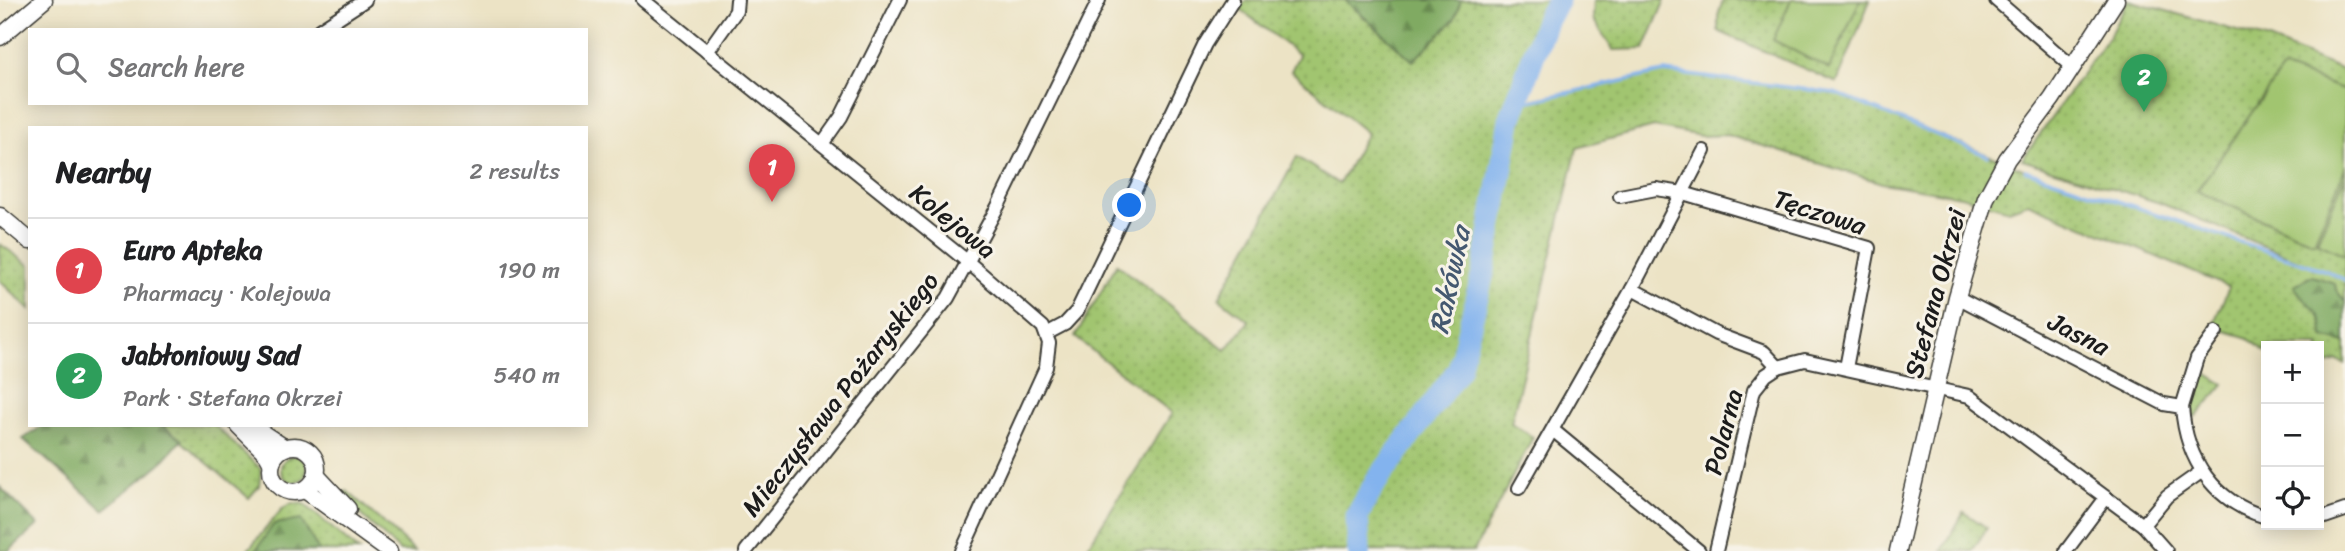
<!DOCTYPE html>
<html lang="en">
<head>
<meta charset="utf-8">
<style>
  body { margin:0; font-family:Sriracha,sans-serif; background:#f2f2f2; color:#202124 }
  .controls { position:absolute; right:21px; bottom:21px; display:grid; overflow:hidden; border-radius:0px; box-shadow:0 4px 18px #0003 }
  .controls button { width:63px; height:63px; display:grid; place-items:center; padding:0; border:0; border-bottom:2px solid #e0e0e0; background:#fff; color:#202124; font:35px sans-serif }
  .you { position:absolute; left:1130px; top:206px; width:24px; height:24px; margin:-18px; border:5px solid #fff; border-radius:50%; background:#1a73e8; box-shadow:0 0 0 10px #1a73e833 }
  .badge { display:grid; place-items:center; width:46px; height:46px; border-radius:50%; background:#0b8043; color:#fff; font-size:23px; font-weight:700 }
  .pin { position:absolute; translate:-50% -58px; filter:drop-shadow(0 2px 4px #0008) }
  .pin::after { content:''; position:absolute; top:37px; width:24px; height:21px; background:inherit; clip-path:polygon(0 0,100% 0,50% 100%) }
  .list { margin:0; padding:0; list-style:none }
  h2 { display:flex; justify-content:space-between; align-items:center; height:91px; margin:0; padding:0 28px; font-size:30px }
  h2 small { font-size:23px; font-weight:400; color:#757577 }
  .list li { display:grid; grid-template-columns:46px 1fr auto; gap:21px; align-items:center; box-sizing:border-box; height:105px; padding:0 28px; border-top:2px solid #e0e0e0 }
  .list b { display:block; font-size:26px; white-space:nowrap }
  .list p { margin:0; font-size:23px; white-space:nowrap; color:#757577 }
  .list em { font-size:23px; font-style:normal; color:#757577 }
  .icon { flex:none; width:38px; height:38px; fill:none; stroke:currentColor; stroke-width:2; stroke-linecap:round; stroke-linejoin:round }
  .map { position:relative; flex:none; width:2345px; height:551px; overflow:hidden }
  .search { position:absolute; background:#fff; box-shadow:0 4px 18px #0003; left:28px; top:28px; width:560px; height:77px; display:flex; align-items:center; gap:18px; box-sizing:border-box; padding:0 24px; border-radius:0px; color:#757577; font-size:26px }
  .panel { position:absolute; background:#fff; box-shadow:0 4px 18px #0003; left:28px; top:126px; width:560px; height:301px; border-radius:0px }
  .map>svg:first-child { display:block }
  .grass { fill:url(#grass-dots); stroke:#5e7046; stroke-width:2 }
  .forest { fill:url(#forest-firs); stroke:#4e633f; stroke-width:2 }
  .pitch { fill:#a1c56f; stroke:#5e7046; stroke-width:2 }
  .lines { fill:none; stroke-linecap:round; stroke-linejoin:round }
  .stream { stroke:#83b3ee; stroke-width:3.5 }
  .river { stroke:#83b3ee; stroke-width:23 }
  .street-casing { stroke:#3b3a35; stroke-width:16 }
  .secondary-casing { stroke:#3b3a35; stroke-width:19 }
  .street { stroke:#fff; stroke-width:12 }
  .secondary { stroke:#fff; stroke-width:16 }
  .labels { text-anchor:middle; stroke-width:6; stroke-linejoin:round; paint-order:stroke }
  .street-label { font-size:26px; fill:#1c1c1c; stroke:#f7f3e8 }
  .water-label { font-size:28px; font-style:italic; fill:#455870; stroke:#f7f3e8 }
</style>
</head>
<body>
<div class="map">
<svg width="2345" height="551" viewBox="0 0 2345 551">
  <defs>
    <pattern id="grass-dots" width="8" height="8" patternUnits="userSpaceOnUse" patternTransform="scale(1.75)"><rect width="8" height="8" fill="#a1c56f"/><path d="M2 2h.1M6 6h.1" fill="none" stroke="#8aa960" stroke-width="1.8" stroke-linecap="round"/></pattern>
    <pattern id="forest-firs" width="22" height="20" patternUnits="userSpaceOnUse" patternTransform="scale(1.75)"><rect width="22" height="20" fill="#80aa62"/><path d="M5 1l3.5 6h-7zM16 11l3.5 6h-7z" fill="#688a50"/></pattern>
  </defs>
  <rect width="100%" height="100%" fill="#f7f3e8"/>
  <filter id="ink" filterUnits="userSpaceOnUse"><feTurbulence type="fractalNoise" baseFrequency=".0143" numOctaves="2"/><feDisplacementMap in="SourceGraphic" scale="14" xChannelSelector="R" yChannelSelector="G"/><feConvolveMatrix kernelMatrix="1 2 1 2 8 2 1 2 1" color-interpolation-filters="sRGB"/></filter>
  <filter id="wash" filterUnits="userSpaceOnUse"><feTurbulence type="fractalNoise" baseFrequency=".00686" numOctaves="4" result="noise"/><feDisplacementMap in="SourceGraphic" scale="28" xChannelSelector="R" yChannelSelector="G"/><feGaussianBlur stdDeviation="1.57" result="paint"/><feColorMatrix in="noise" values="0 0 0 0 0 0 0 0 0 0 0 0 0 0 0 0 0 1.4 0 .05"/><feComposite in="paint" operator="in"/></filter>
  <g filter="url(#wash)">
    <rect width="100%" height="100%" fill="#ece3c5"/>
    <g class="grass">
      <path d="M1246 0H1558L1546 21 1517 103 1664 72 1835 93 2025 170 2312 266 2160 203 2022 160 2112 31 2128 0 2269 40 2345 71V90L2283 68 2197 191 2313 242 2345 168V177L2317 242 2345 255V364L2337 361 2319 367V346H2266V352L2246 337 2212 327 2229 287 2028 203 2009 210 1961 196 1882 183 1728 135 1701 136 1654 127 1577 148 1511 423 1533 437 1474 551H1085L1172 413 1075 337 1117 264 1226 350 1249 321 1219 298 1297 157 1339 184 1367 133 1291 71 1299 55 1240 9Z"/>
      <path d="M1594 0H1665L1644 49 1613 50 1593 19Z"/>
      <path d="M1723 0H1870L1837 83 1718 31V16Z"/>
      <path d="M0 244 30 265V310L0 281Z"/>
      <path d="M2199 369 2224 384 2196 417H2190L2191 399Z"/>
      <path d="M162 425H214L261 469 259 486 249 498Z"/>
      <circle cx="294" cy="469" r="13"/>
      <path d="M347 491 415 551H400L339 495Z"/>
      <path d="M292 503 304 504 359 551H247L282 509Z"/>
      <path d="M1964 512 1987 528 1972 551H1942Z"/>
    </g>
    <g class="forest">
      <path d="M1345 0H1461L1454 20 1413 61Z"/>
      <path d="M2312 276 2335 283 2336 290 2345 301V343L2323 337C2323 303 2305 308 2294 285Z"/>
      <path d="M44 425H162L182 440 160 464 104 510 23 439Z"/>
      <path d="M0 487 38 525 9 551H0Z"/>
      <path d="M301 520 319 551H255L274 524Z"/>
    </g>
    <g class="pitch">
      <path d="M1791 0H1860L1829 69 1773 40Z"/>
      <path d="M2283 68 2345 90V168L2314 242 2197 191Z"/>
      <path d="M2345 177V255L2317 242Z"/>
    </g>
    <g class="lines">
      <g class="stream">
        <path d="M1516 104 1664 72 1835 93 1988 156"/>
        <path d="M2025 170 2327 271 2345 280"/>
      </g>
      <path class="river" d="M1359 551 1357 516 1376 482 1459 369 1484 269 1510 120 1546 21 1558 0"/>
    </g>
  </g>
  <g filter="url(#ink)">
    <g class="lines">
      <g class="street-casing">
        <g id="street">
          <path d="M643 0 968 262 1043 327 1049 343 1046 367 962 551"/>
          <path d="M1996 0 2073 67"/>
          <path d="M319 30 365 0"/>
          <path d="M707 52 736 11 737 0"/>
          <path d="M822 144 841 117 900 0"/>
          <path d="M1620 196 1656 189 1683 193 1869 248 1846 368"/>
          <path d="M1632 289 1716 334 1764 352 1778 367"/>
          <path d="M1957 297 2164 404 2182 407C2186 460 2214 502 2266 517"/>
          <path d="M1046 334 1065 324 1077 311 1205 44 1233 0"/>
          <path d="M2182 407 2197 358 2216 332"/>
          <path d="M1554 431 1699 551"/>
          <path d="M1519 488 1632 289 1704 151"/>
          <path d="M2319 519 2345 510"/>
          <path d="M2143 525 2167 496 2201 472"/>
          <path d="M746 551 948 298 998 206 1099 0"/>
          <path d="M1716 551 1754 390 1766 375 1778 367 1805 360 1969 396 2143 525 2166 551"/>
          <path d="M2066 551 2105 499"/>
        </g>
      </g>
      <g class="secondary-casing">
        <g id="secondary">
          <path d="M0 37 44 0"/>
          <path d="M0 216 30 241"/>
          <path d="M238 425 267 454 272 463"/>
          <path d="M250 425 285 448"/>
          <circle cx="294" cy="469" r="23"/>
          <path d="M316 475 348 509"/>
          <path d="M305 490 389 551"/>
          <path d="M1898 551 1957 297 1986 198 2007 159 2052 99 2116 0"/>
        </g>
      </g>
      <use href="#street" class="street"/>
      <use href="#secondary" class="secondary"/>
    </g>
  </g>
  <g class="labels">
    <g class="street-label">
      <text transform="translate(1820 212) rotate(18)" y="9">Tęczowa</text>
      <text transform="translate(953 221) rotate(39)" y="9">Kolejowa</text>
      <text transform="translate(1935 293) rotate(-75)" y="9">Stefana Okrzei</text>
      <text transform="translate(2079 334) rotate(27)" y="9">Jasna</text>
      <text transform="translate(840 394) rotate(-52)" y="9">Mieczysława Pożaryskiego</text>
      <text transform="translate(1723 432) rotate(-75)" y="9">Polarna</text>
    </g>
    <g class="water-label">
      <text transform="translate(1449 280) rotate(-78)" y="10">Rakówka</text>
    </g>
  </g>
</svg>
<div class="controls">
<button>+</button>
<button>−</button>
<button><svg class="icon" aria-label="locate" viewBox="0 0 24 24"><circle cx="12" cy="12" r="6"/><path d="M12 2v4M12 18v4M2 12h4M18 12h4"/></svg></button>
</div>
<div class="you"></div>
<div class="pin badge" style="left:772px;top:202px;background:#e0444e">1</div>
<div class="pin badge" style="left:2144px;top:112px;background:#2e9e5b">2</div>
<div class="search"><svg class="icon" aria-label="search" viewBox="0 0 24 24"><circle cx="10" cy="10" r="6"/><path d="M15 15l6 6"/></svg>Search here</div>
<section class="panel">
<h2>Nearby<small>2 results</small></h2>
<ul class="list">
<li><span class="badge" style="background:#e0444e">1</span><div><b>Euro Apteka</b><p>Pharmacy · Kolejowa</p></div><em>190 m</em></li>
<li><span class="badge" style="background:#2e9e5b">2</span><div><b>Jabłoniowy Sad</b><p>Park · Stefana Okrzei</p></div><em>540 m</em></li>
</ul>
</section>
</div>
</body>
</html>
